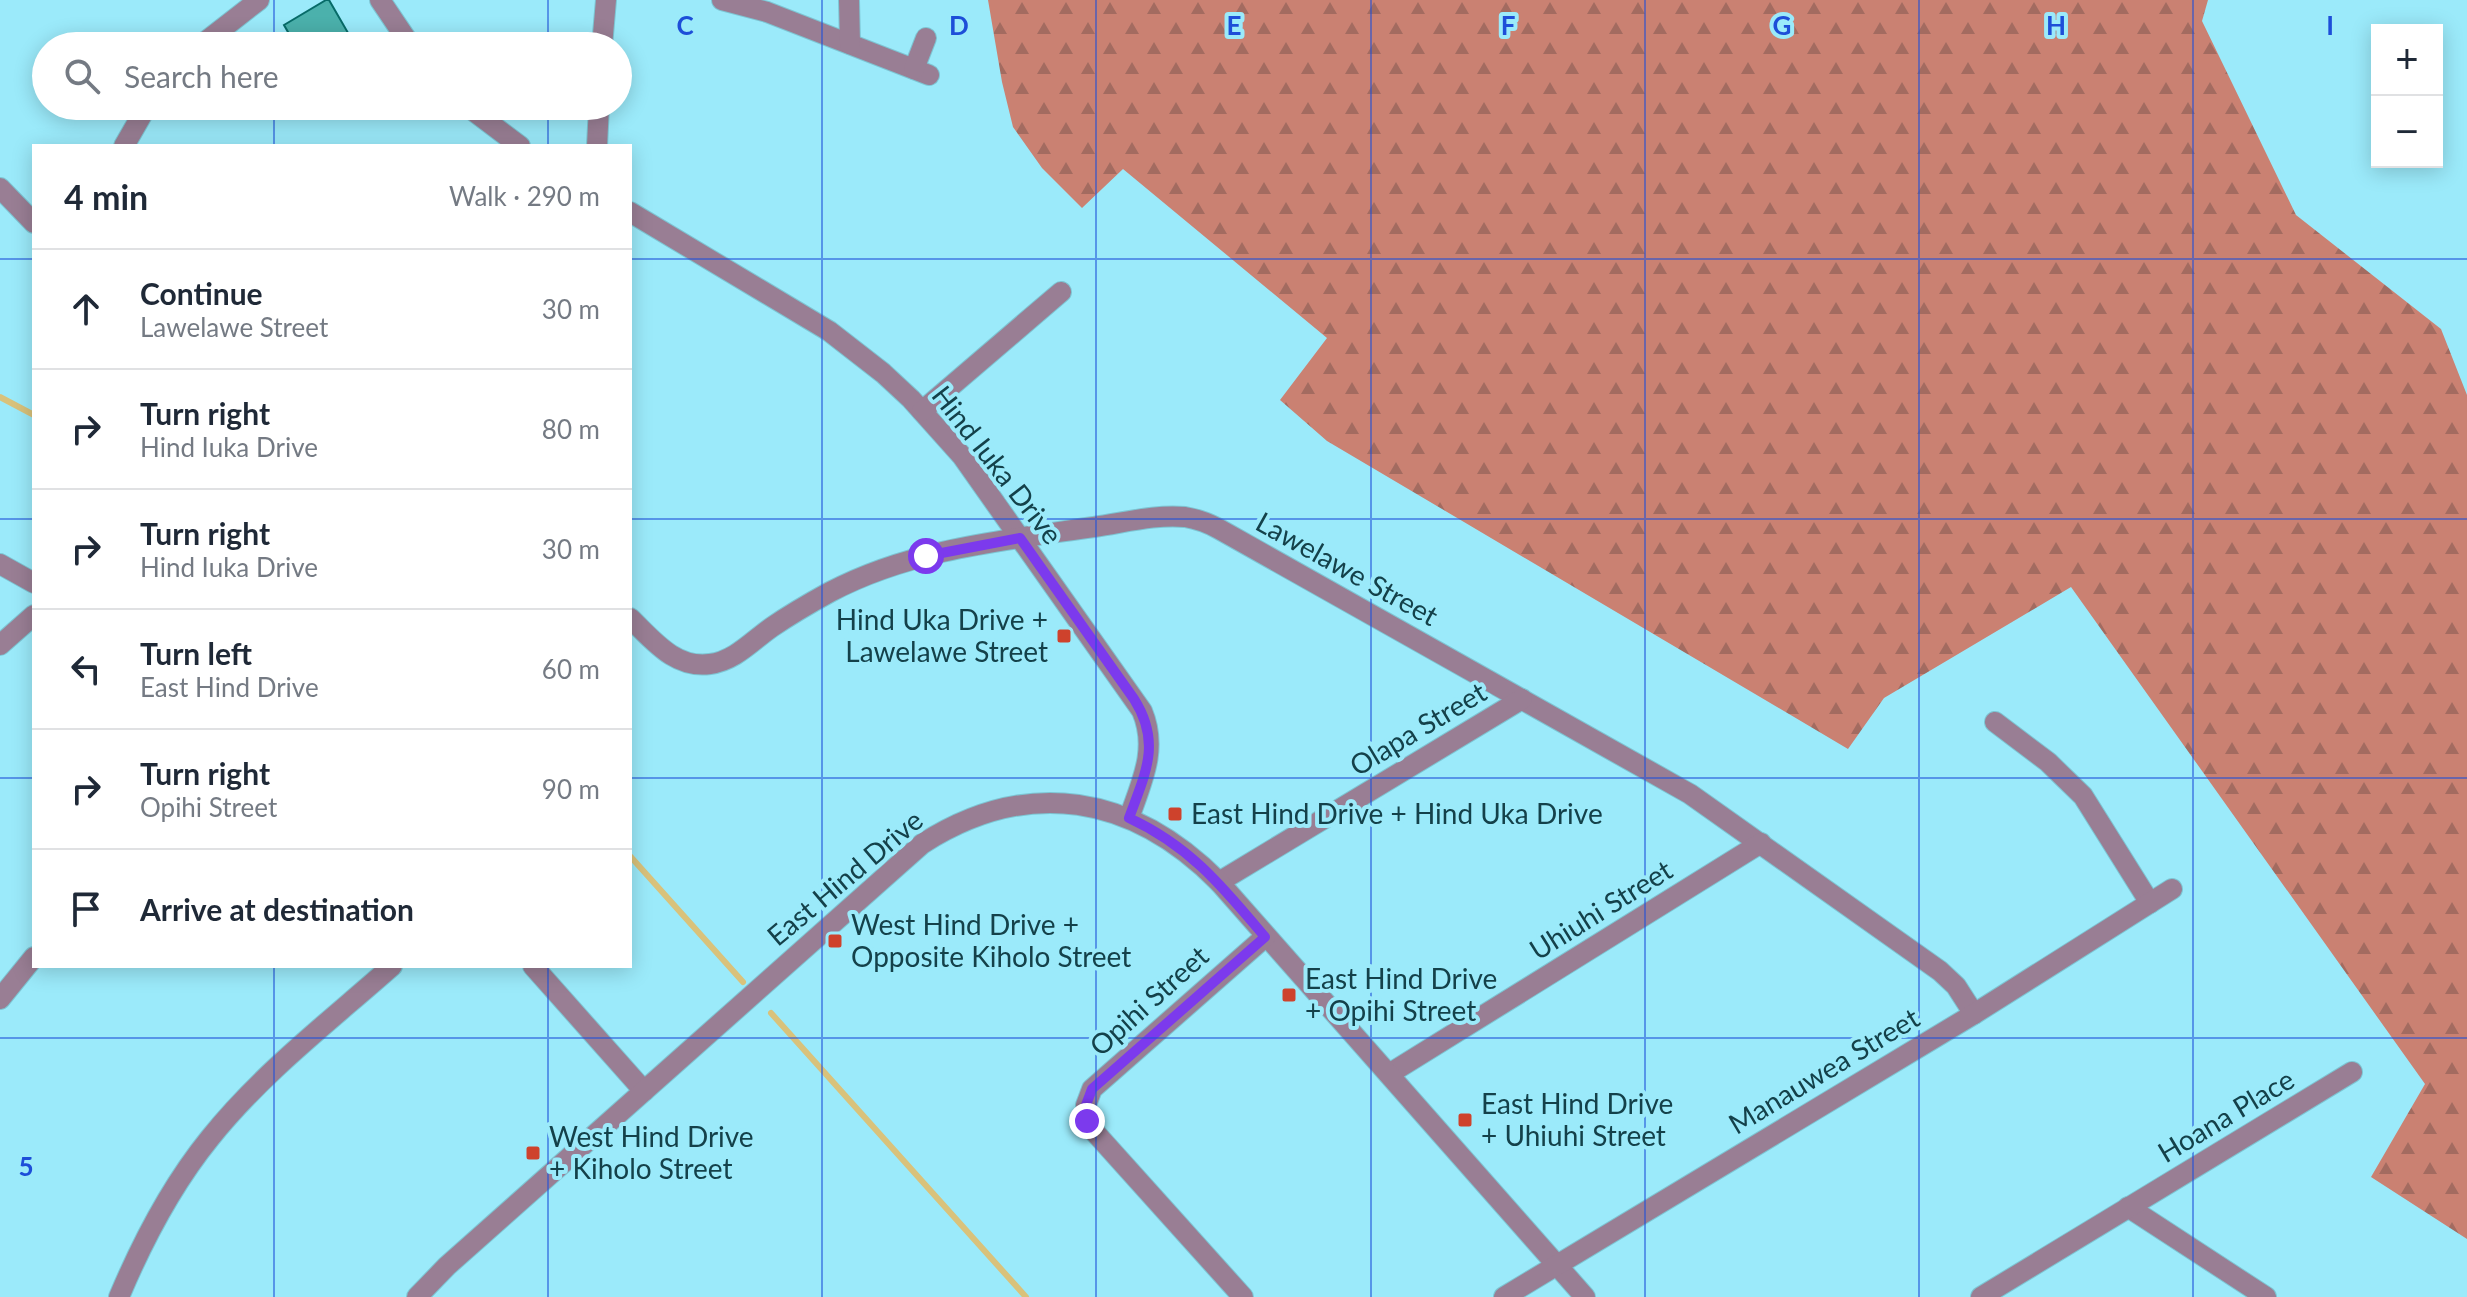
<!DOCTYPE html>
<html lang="en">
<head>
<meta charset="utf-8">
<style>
  body { margin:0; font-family:Lato,sans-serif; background:#f6f6f7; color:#1f2937 }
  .controls { position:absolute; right:24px; top:24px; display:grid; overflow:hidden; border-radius:0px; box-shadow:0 4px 20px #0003 }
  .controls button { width:72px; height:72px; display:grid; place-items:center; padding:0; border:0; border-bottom:2px solid #e0e1e3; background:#fff; color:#1f2937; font:40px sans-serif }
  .stop { position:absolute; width:24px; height:24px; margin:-18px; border:6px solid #7c3aed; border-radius:50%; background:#fff }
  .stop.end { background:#7c3aed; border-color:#fff; box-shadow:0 2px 8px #0008 }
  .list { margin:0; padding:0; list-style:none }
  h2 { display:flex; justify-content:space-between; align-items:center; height:104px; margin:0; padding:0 32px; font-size:34px }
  h2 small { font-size:26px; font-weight:400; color:#747a83 }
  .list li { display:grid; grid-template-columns:52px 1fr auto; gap:24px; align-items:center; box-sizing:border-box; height:120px; padding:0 32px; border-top:2px solid #e0e1e3 }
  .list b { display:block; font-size:30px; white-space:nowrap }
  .list p { margin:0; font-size:26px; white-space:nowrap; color:#747a83 }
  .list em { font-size:26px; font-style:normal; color:#747a83 }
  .icon { flex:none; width:44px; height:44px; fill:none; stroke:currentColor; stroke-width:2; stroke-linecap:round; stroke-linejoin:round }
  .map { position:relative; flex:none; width:2467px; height:1297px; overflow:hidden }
  .search { position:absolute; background:#fff; box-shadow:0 4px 20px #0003; left:32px; top:32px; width:600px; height:88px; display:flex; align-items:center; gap:20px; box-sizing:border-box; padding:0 28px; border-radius:44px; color:#747a83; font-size:30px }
  .panel { position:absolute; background:#fff; box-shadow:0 4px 20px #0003; left:32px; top:144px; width:600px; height:824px; border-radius:0px }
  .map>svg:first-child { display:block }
  .forest { fill:url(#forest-firs) }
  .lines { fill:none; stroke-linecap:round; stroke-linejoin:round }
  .stream { stroke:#d9c27b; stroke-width:6 }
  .building { fill:#4bb1ac; stroke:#076b68; stroke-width:2 }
  .minor-casing { stroke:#7dc5d3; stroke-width:22 }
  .minor { stroke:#997e94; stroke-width:20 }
  .route { stroke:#7c3aed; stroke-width:10 }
  .grid { fill:none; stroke:#1d4ed8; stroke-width:2; stroke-opacity:0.55 }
  .poi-dot { fill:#ce422c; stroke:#9beafa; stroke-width:3 }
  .labels { text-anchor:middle; stroke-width:8; stroke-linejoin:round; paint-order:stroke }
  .street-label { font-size:28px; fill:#14414a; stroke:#9beafa }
  .poi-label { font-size:28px; fill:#14414a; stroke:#9beafa; text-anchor:start }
  .grid-label { font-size:26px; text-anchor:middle; font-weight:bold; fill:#1d4ed8; stroke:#9beafa; stroke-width:8; stroke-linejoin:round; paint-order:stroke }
</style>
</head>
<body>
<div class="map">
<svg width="2467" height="1297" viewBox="0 0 2467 1297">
  <defs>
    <pattern id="forest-firs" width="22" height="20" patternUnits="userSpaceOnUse" patternTransform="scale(2)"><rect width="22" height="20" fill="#ca8172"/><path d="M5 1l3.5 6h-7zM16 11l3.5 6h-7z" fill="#a36b60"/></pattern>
  </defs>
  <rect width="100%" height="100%" fill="#9beafa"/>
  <path class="forest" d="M988 0H2208L2202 21 2296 215 2441 329 2467 395V1239L2371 1177 2425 1084 2071 587 1884 698 1848 749 1327 441 1280 400 1327 338 1123 169 1082 208 1042 168 1013 127 1002 82Z"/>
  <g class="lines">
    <g class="stream">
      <path d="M0 397 34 415"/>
      <path d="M630 856 743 982"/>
      <path d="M771 1013 1026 1297"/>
    </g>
  </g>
  <path class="building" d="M326 0H329L351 38 336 46H296L284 25Z"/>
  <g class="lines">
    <g class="minor-casing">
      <g id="minor">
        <path d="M380 0 411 46"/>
        <path d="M722 0 767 12 929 75"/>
        <path d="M849 0 850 44"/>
        <path d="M200 46 259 0"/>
        <path d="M602 46 606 0"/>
        <path d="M914 69 926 38"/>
        <path d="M467 106 520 146"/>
        <path d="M124 146 147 106"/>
        <path d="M597 146 599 106"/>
        <path d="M0 188 34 223"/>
        <path d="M630 212 829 331 883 373 911 399 962 456 1142 711C1158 749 1142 781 1129 818"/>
        <path d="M922 411 1061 292"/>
        <path d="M0 564 34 583"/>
        <path d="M630 618C653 640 675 669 710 664 735 661 753 640 772 627 791 614 810 603 830 592 911 549 1005 540 1094 527 1123 523 1156 514 1185 517 1197 519 1208 523 1219 529L1690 794 1940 971 1956 986 1974 1014"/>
        <path d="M0 645 34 615"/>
        <path d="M1995 722 2048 762 2083 796 2150 903"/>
        <path d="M1219 882 1522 699"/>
        <path d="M533 966 644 1091"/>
        <path d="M0 999 34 957"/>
        <path d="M1389 1074 1761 843"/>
        <path d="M2128 1207 2266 1297"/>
        <path d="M119 1297C143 1240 171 1186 210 1138 262 1073 330 1021 392 966"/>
        <path d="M417 1297 447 1266 922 844C1028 776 1133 795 1219 882L1585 1297"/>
        <path d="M1243 1297 1091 1128 1086 1105 1092 1089 1265 937"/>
        <path d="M1504 1297 1974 1014 2172 889"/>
        <path d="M1981 1297 2352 1072"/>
      </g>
    </g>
    <use href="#minor" class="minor"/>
  </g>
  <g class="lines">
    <path class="route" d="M926 556 1020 538 1134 699C1162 743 1145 774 1129 818 1190 846 1223 887 1265 937L1092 1089 1086 1105 1087 1121"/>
  </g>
  <path class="grid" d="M274 0V46M548 0V46M822 0V1297M1096 0V1297M1371 0V1297M1645 0V1297M1919 0V1297M2193 0V1297M274 106V146M548 106V146M0 259H34M630 259H2467M0 519H34M630 519H2467M0 778H34M630 778H2467M274 966V1297M548 966V1297M0 1038H2467"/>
  <g class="poi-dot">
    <rect x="1056" y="628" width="16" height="16" rx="4"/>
    <rect x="1167" y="806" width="16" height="16" rx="4"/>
    <rect x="827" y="933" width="16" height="16" rx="4"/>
    <rect x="1281" y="987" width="16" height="16" rx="4"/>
    <rect x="1457" y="1112" width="16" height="16" rx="4"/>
    <rect x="525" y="1145" width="16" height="16" rx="4"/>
  </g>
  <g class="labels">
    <g class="street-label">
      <text transform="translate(997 465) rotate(52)" y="10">Hind Iuka Drive</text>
      <text transform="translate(1347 569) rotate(29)" y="10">Lawelawe Street</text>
      <text transform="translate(1418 729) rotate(-31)" y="10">Olapa Street</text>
      <text transform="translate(845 878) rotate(-40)" y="10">East Hind Drive</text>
      <text transform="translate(1601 910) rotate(-32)" y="10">Uhiuhi Street</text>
      <text transform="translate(1149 1001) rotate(-42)" y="10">Opihi Street</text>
      <text transform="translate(1824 1071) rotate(-31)" y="10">Manauwea Street</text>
      <text transform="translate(2226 1116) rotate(-31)" y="10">Hoana Place</text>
    </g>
    <g class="poi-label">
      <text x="1048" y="630" text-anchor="end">Hind Uka Drive +<tspan x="1048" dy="32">Lawelawe Street</tspan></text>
      <text x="1191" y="824">East Hind Drive + Hind Uka Drive</text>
      <text x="851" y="935">West Hind Drive +<tspan x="851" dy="32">Opposite Kiholo Street</tspan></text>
      <text x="1305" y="989">East Hind Drive<tspan x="1305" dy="32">+ Opihi Street</tspan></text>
      <text x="1481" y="1114">East Hind Drive<tspan x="1481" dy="32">+ Uhiuhi Street</tspan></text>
      <text x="549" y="1147">West Hind Drive<tspan x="549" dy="32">+ Kiholo Street</tspan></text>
    </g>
  </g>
  <g class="grid-label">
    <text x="685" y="35">C</text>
    <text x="959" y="35">D</text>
    <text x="1234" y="35">E</text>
    <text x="1508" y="35">F</text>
    <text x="1782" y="35">G</text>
    <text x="2056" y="35">H</text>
    <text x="2330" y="35">I</text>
    <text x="26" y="1176">5</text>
  </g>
</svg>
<div class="controls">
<button>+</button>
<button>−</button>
</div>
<div class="stop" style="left:926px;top:556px"></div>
<div class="stop end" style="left:1087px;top:1121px"></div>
<div class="search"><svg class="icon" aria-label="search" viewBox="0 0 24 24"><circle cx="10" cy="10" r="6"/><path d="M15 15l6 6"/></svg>Search here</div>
<section class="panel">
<h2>4 min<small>Walk · 290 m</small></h2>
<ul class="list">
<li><svg class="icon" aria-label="ahead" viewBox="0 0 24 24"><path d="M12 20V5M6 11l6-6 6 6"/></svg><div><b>Continue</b><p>Lawelawe Street</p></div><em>30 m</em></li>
<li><svg class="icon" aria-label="right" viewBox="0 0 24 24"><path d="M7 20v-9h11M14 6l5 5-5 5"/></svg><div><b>Turn right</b><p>Hind Iuka Drive</p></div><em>80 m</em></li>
<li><svg class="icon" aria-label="right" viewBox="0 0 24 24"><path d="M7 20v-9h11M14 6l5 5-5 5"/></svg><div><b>Turn right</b><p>Hind Iuka Drive</p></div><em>30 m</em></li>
<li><svg class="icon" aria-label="left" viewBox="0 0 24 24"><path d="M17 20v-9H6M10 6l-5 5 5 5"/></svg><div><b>Turn left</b><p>East Hind Drive</p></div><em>60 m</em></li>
<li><svg class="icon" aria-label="right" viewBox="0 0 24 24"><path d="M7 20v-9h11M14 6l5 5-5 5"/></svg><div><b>Turn right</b><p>Opihi Street</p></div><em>90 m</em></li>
<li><svg class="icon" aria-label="arrive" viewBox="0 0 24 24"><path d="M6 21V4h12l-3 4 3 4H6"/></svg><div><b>Arrive at destination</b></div></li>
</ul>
</section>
</div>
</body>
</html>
